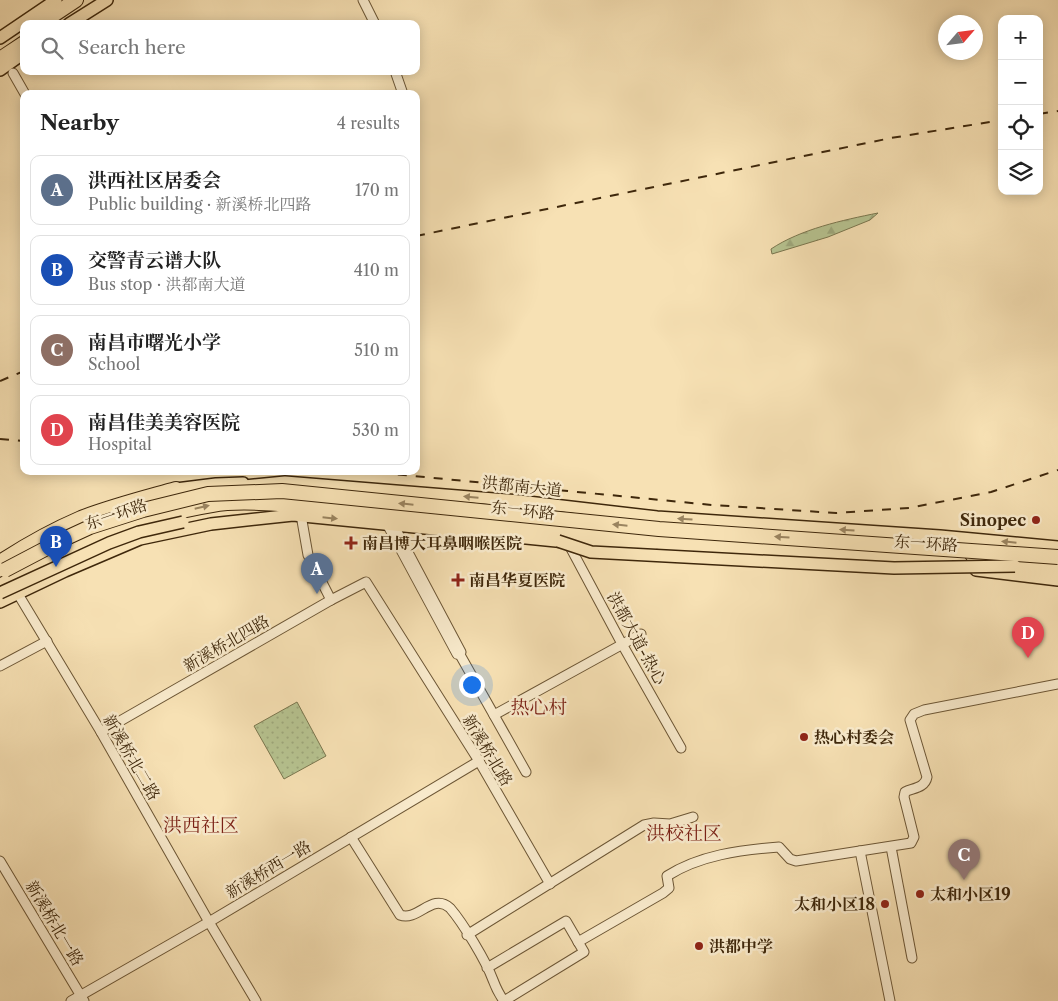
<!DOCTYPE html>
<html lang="en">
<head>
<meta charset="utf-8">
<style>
  body { margin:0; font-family:"Libre Caslon Text","Noto Serif SC",serif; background:#f6f6f6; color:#222 }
  .controls { position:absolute; right:15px; top:15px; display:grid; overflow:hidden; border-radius:10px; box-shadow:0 2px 12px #0003 }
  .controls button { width:45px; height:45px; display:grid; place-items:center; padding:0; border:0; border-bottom:1px solid #e0e0e0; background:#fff; color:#222; font:25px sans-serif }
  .compass { position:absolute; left:938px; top:15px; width:45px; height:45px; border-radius:50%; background:#fff; box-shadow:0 2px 12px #0003; rotate:62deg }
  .you { position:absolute; left:471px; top:684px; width:18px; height:18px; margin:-12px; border:4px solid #fff; border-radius:50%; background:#1a73e8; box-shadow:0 0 0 8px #1a73e833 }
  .badge { display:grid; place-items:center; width:32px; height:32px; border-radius:50%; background:#8f2418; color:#fff; font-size:16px; font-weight:700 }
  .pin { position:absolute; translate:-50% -41px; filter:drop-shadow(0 1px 2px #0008) }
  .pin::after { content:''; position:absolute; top:26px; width:18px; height:15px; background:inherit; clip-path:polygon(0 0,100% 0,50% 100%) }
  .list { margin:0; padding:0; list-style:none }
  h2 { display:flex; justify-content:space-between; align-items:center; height:65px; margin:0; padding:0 20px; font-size:21px }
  h2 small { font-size:16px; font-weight:400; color:#767676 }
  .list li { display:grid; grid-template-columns:32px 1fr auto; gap:15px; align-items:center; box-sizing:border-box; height:70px; margin:0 10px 10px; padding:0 10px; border:1px solid #e0e0e0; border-radius:10px }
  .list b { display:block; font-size:19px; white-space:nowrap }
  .list p { margin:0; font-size:16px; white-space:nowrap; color:#767676 }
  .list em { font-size:16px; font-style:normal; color:#767676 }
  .icon { flex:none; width:28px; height:28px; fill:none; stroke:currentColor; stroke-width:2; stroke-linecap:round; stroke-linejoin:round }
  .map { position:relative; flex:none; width:1058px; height:1001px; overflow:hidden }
  .search { position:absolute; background:#fff; box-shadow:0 2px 12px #0003; left:20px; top:20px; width:400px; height:55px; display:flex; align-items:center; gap:12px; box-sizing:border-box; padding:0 18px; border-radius:10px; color:#767676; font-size:19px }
  .panel { position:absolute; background:#fff; box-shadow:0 2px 12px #0003; left:20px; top:90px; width:400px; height:385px; border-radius:10px }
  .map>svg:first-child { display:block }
  .grass { fill:url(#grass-dots); stroke:#7a764e }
  .forest { fill:url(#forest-firs); stroke:#7a764e }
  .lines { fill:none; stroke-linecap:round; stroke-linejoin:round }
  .minor-casing { stroke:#6c5635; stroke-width:11 }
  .major-casing { stroke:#3e270b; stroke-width:14 }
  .highway-casing { stroke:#3e270b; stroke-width:16 }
  .minor { stroke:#faecce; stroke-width:9 }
  .major { stroke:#f7e1b4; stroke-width:11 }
  .highway { stroke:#f7e1b4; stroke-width:14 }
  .rail { stroke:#3e270b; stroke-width:2; stroke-dasharray:9 9; stroke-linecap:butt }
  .major-bridge-casing { stroke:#3e270b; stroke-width:14; stroke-linecap:butt }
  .highway-bridge-casing { stroke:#3e270b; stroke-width:16; stroke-linecap:butt }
  .major-bridge { stroke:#f7e1b4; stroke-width:11 }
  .highway-bridge { stroke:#f7e1b4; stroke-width:14 }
  .oneway { fill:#9a8460 }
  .poi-dot { fill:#8f2418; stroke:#faecce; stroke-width:2 }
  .labels { text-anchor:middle; stroke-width:5; stroke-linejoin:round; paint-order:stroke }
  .street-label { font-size:16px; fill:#3e270b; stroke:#faecce }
  .poi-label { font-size:16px; font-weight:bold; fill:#3e270b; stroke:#faecce; text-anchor:start }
  .quarter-label { font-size:19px; fill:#7a1f14; stroke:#faecce }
</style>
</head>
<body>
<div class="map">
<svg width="1058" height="1001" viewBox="0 0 1058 1001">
  <defs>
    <pattern id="grass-dots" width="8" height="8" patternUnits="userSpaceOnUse" patternTransform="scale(1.25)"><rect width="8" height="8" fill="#b7c491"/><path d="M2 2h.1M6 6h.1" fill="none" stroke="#9ea87c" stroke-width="1.8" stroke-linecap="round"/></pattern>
    <pattern id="forest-firs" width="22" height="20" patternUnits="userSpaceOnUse" patternTransform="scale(1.25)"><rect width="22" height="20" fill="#b7c491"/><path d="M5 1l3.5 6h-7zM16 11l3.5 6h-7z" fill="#9ea87c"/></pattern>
  </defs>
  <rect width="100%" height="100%" fill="#f7e1b4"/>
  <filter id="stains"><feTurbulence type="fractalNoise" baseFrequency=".004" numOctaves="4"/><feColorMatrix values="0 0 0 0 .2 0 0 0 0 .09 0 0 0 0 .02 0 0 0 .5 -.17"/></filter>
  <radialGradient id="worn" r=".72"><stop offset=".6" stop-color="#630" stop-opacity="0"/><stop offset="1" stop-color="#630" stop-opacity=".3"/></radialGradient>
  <path class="grass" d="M297 702 326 756 284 779 254 726Z"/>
  <path class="forest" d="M878 213 870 220 828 237 772 254 771 249C801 229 843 220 878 213Z"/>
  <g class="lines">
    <g class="minor-casing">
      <g id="minor">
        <path d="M363 0 375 24"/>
        <path d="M395 71 403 94"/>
        <path d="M13 73 25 94"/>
        <path d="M301 515 308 555 331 600"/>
        <path d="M387 524 457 654 461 652 393 524"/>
        <path d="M568 543 622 644 681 748"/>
        <path d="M15 589 101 732 209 922 256 1001"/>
        <path d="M459 653 526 772"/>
        <path d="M0 666 47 641"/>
        <path d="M494 715 641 634"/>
        <path d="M101 732 331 600 366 582 479 761 550 884"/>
        <path d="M351 837 400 915C418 922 432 892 450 908 463 923 486 961 493 980 496 988 498 993 504 1001L584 952 566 921 487 968"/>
        <path d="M891 847 912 958"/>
        <path d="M860 851 890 1001"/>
        <path d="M0 861 84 1001"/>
        <path d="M467 935 644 825 654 823 670 824 693 817"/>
        <path d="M578 942 663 893 669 888 667 876C700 855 740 850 779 847L790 859 796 861 911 843 914 837 904 797 905 792C913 788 925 788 927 777L910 720 914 714 924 710 1058 684"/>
        <path d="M71 1001 209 922 479 761"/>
      </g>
    </g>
    <g class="major-casing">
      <g id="major">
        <path d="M69 24 107 0"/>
        <path d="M0 38 56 0"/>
        <path d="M0 70 24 53"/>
        <path d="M235 487 285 482 519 501 657 517 940 536 1058 547"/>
        <path d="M176 489 216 484 243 483"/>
        <path d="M976 570 1058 580"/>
        <path d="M0 602 65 571 140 539 211 524 293 515 556 541 651 548"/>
      </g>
    </g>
    <g class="highway-casing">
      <g id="highway">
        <path d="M40 24 76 0"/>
        <path d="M0 59 24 43"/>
        <path d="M0 562C26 545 53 530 81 518 112 506 144 498 176 489"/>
        <path d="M1002 565 1058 571"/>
        <path d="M0 586C66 549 137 517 212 505 240 500 271 504 300 505L698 546 960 563"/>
      </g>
    </g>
    <use href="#minor" class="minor"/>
    <use href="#major" class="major"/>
    <use href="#highway" class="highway"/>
    <g class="rail">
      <path d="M1039 114 1058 111"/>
      <path d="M416 236 891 138 1002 120"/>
      <path d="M0 381 24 371"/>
      <path d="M0 439 24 441"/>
      <path d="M362 471 712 505 836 513 909 508 991 492 1058 470"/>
    </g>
    <g class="major-bridge-casing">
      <g id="major-bridge">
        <path d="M558 541 591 552 894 568 1015 566"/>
        <path d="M0 593 109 543 139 532 183 522"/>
      </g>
    </g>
    <g class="highway-bridge-casing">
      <path id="highway-bridge" d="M5 570 64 539 90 527 143 510 208 494 282 491 659 529 1058 557"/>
    </g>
    <use href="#major-bridge" class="major-bridge"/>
    <use href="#highway-bridge" class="highway-bridge"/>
  </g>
  <defs><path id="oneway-solid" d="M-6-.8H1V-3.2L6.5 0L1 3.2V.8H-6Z" transform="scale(1.25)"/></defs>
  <g class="oneway">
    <use href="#oneway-solid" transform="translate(471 497) rotate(-175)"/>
    <use href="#oneway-solid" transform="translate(406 504) rotate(-174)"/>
    <use href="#oneway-solid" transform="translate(202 507) rotate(-13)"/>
    <use href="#oneway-solid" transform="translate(330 518) rotate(6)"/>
    <use href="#oneway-solid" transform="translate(685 519) rotate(-176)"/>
    <use href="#oneway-solid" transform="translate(620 525) rotate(-174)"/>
    <use href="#oneway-solid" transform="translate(847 530) rotate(-177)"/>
    <use href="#oneway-solid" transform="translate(782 537) rotate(-176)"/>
    <use href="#oneway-solid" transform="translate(1009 542) rotate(-174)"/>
  </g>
  <g class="poi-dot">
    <circle cx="1036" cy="520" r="5"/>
    <path d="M348.5 535.5h5v5h5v5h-5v5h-5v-5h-5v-5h5z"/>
    <path d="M455.5 572.5h5v5h5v5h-5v5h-5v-5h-5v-5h5z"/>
    <circle cx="804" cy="737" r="5"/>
    <circle cx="920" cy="894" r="5"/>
    <circle cx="885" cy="904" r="5"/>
    <circle cx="699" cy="946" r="5"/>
  </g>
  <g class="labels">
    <g class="street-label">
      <text transform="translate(522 486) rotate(6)" y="6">洪都南大道</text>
      <text transform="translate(523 510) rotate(6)" y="6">东一环路</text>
      <text transform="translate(116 514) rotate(-19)" y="6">东一环路</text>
      <text transform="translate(926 543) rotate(4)" y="6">东一环路</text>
      <text transform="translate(637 638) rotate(61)" y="6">洪都大道-热心</text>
      <text transform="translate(226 643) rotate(-30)" y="6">新溪桥北四路</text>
      <text transform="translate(488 750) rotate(59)" y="6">新溪桥北路</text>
      <text transform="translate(132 757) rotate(60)" y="6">新溪桥北二路</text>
      <text transform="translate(268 869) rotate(-31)" y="6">新溪桥西一路</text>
      <text transform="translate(55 923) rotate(59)" y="6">新溪桥北一路</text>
    </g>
    <g class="poi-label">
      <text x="1026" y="526" text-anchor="end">Sinopec</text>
      <text x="362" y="549">南昌博大耳鼻咽喉医院</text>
      <text x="469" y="586">南昌华夏医院</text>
      <text x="814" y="743">热心村委会</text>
      <text x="930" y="900">太和小区19</text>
      <text x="875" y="910" text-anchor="end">太和小区18</text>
      <text x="709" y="952">洪都中学</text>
    </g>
    <g class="quarter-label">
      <text x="539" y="714">热心村</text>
      <text x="201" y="832">洪西社区</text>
      <text x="684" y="840">洪校社区</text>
    </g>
  </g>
  <rect width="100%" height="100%" filter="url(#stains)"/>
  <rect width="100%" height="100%" fill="url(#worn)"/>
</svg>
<div class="controls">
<button>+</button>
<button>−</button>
<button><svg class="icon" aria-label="locate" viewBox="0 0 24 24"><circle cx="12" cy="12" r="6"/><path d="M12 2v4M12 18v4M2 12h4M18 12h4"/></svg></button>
<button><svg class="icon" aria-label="layers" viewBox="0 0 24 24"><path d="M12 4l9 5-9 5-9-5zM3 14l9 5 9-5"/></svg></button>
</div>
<svg class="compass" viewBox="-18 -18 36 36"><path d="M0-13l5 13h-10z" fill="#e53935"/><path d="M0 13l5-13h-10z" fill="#767676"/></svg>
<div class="you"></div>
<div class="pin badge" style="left:317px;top:594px;background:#5c6f8a">A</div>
<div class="pin badge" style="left:56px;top:567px;background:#1a4fb4">B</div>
<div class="pin badge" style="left:964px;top:880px;background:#8d6e63">C</div>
<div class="pin badge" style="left:1028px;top:658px;background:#e0444e">D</div>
<div class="search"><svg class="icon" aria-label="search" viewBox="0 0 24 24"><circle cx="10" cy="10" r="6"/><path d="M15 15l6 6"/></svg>Search here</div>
<section class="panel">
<h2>Nearby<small>4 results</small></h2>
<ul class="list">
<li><span class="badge" style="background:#5c6f8a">A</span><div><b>洪西社区居委会</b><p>Public building · 新溪桥北四路</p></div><em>170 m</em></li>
<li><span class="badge" style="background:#1a4fb4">B</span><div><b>交警青云谱大队</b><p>Bus stop · 洪都南大道</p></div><em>410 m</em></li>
<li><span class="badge" style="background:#8d6e63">C</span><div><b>南昌市曙光小学</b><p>School</p></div><em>510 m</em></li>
<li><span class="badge" style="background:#e0444e">D</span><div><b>南昌佳美美容医院</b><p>Hospital</p></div><em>530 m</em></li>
</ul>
</section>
</div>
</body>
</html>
